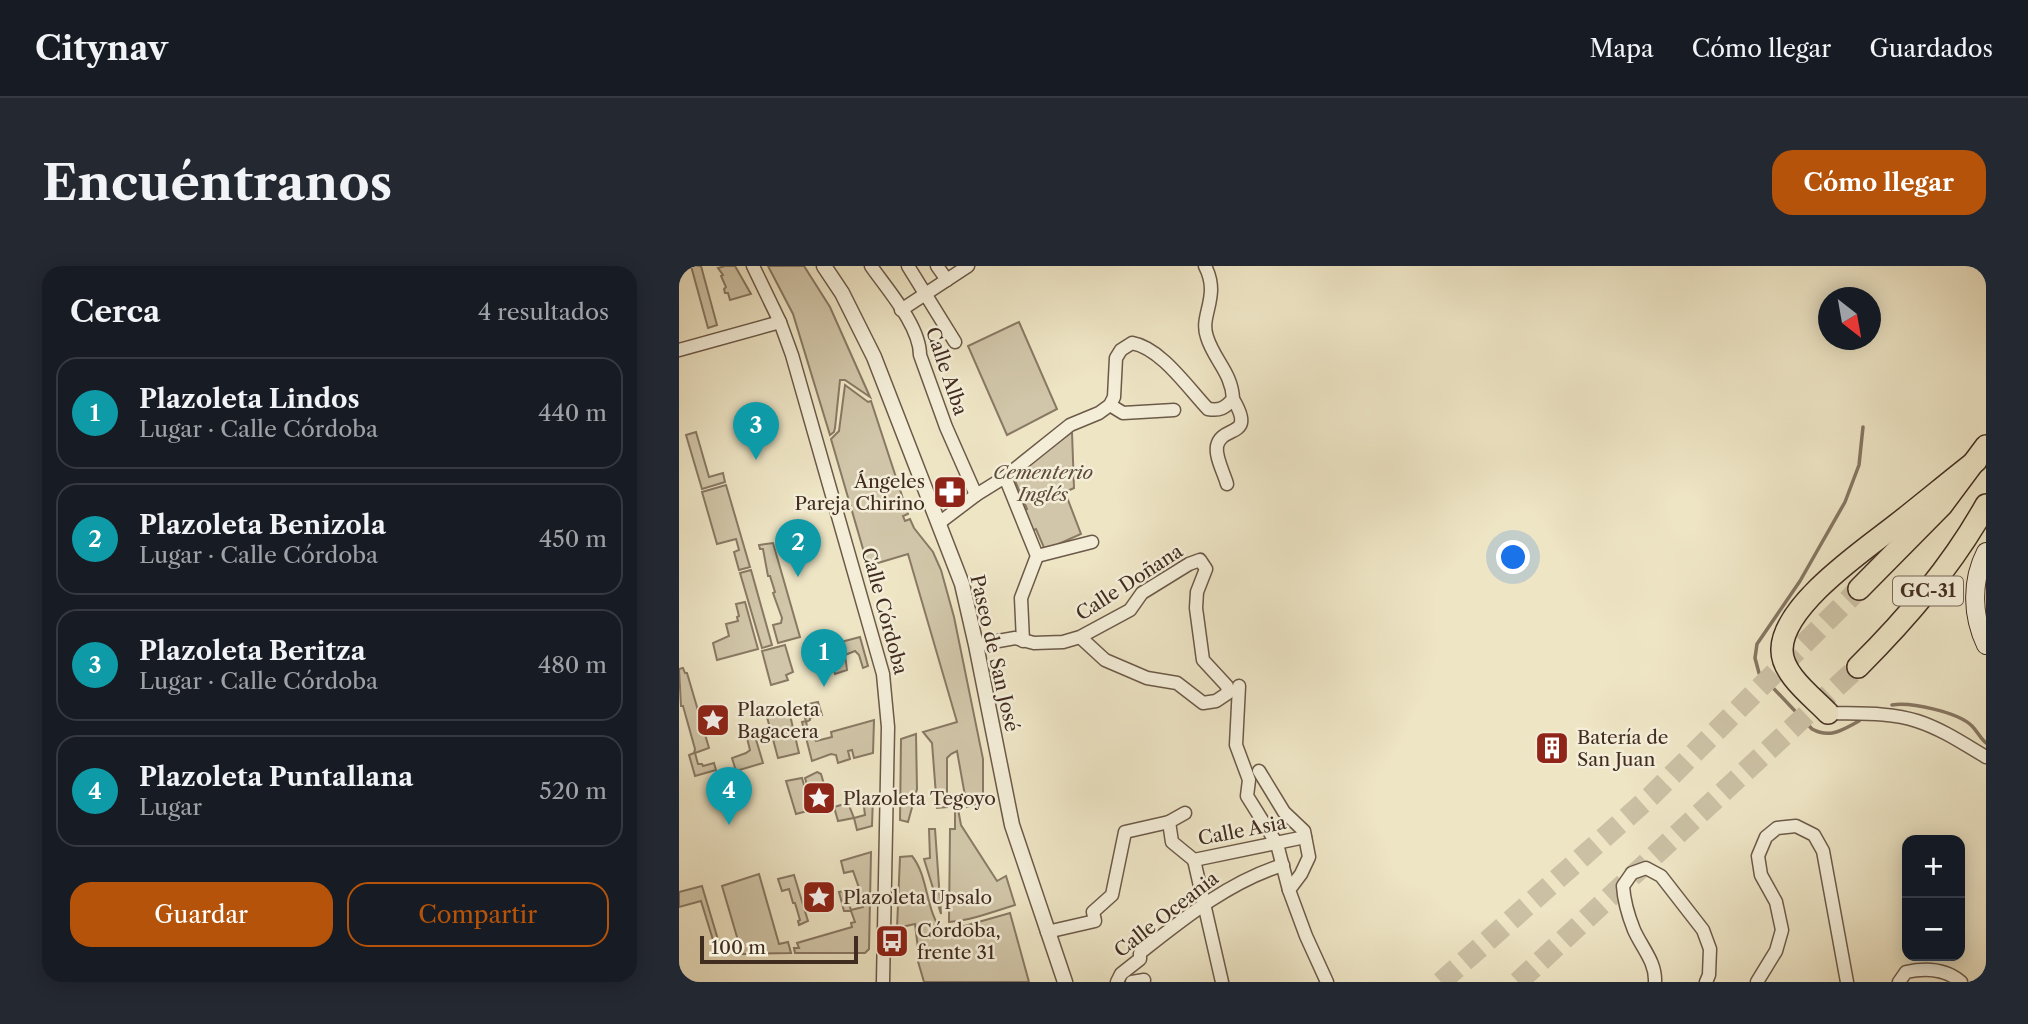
<!DOCTYPE html>
<html lang="es">
<head>
<meta charset="utf-8">
<style>
  body { margin:0; font-family:"Libre Caslon Text",serif; background:#242831; color:#f1f3f6 }
  .controls { position:absolute; right:21px; bottom:21px; display:grid; overflow:hidden; border-radius:14px; box-shadow:0 4px 18px #0003 }
  .controls button { width:63px; height:63px; display:grid; place-items:center; padding:0; border:0; border-bottom:2px solid #363941; background:#171b24; color:#f1f3f6; font:35px sans-serif }
  .compass { position:absolute; left:1139px; top:21px; width:63px; height:63px; border-radius:50%; background:#171b24; box-shadow:0 4px 18px #0003; rotate:149deg }
  .scale { position:absolute; left:21px; bottom:18px; width:158px; box-sizing:border-box; padding-left:7px; border:4px solid #412c20; border-top:0; font-size:19px; line-height:24px; white-space:nowrap; color:#412c20; -webkit-text-stroke:5px #f4eed9; paint-order:stroke }
  .you { position:absolute; left:835px; top:292px; width:24px; height:24px; margin:-18px; border:5px solid #fff; border-radius:50%; background:#1a73e8; box-shadow:0 0 0 10px #1a73e833 }
  .badge { display:grid; place-items:center; width:46px; height:46px; border-radius:50%; background:#b45309; color:#fff; font-size:23px; font-weight:700 }
  .pin { position:absolute; translate:-50% -58px; filter:drop-shadow(0 2px 4px #0008) }
  .pin::after { content:''; position:absolute; top:37px; width:24px; height:21px; background:inherit; clip-path:polygon(0 0,100% 0,50% 100%) }
  .list { margin:0; padding:0; list-style:none }
  h2 { display:flex; justify-content:space-between; align-items:center; height:91px; margin:0; padding:0 28px; font-size:30px }
  h2 small { font-size:23px; font-weight:400; color:#9ea1a6 }
  .list li { display:grid; grid-template-columns:46px 1fr auto; gap:21px; align-items:center; box-sizing:border-box; height:112px; margin:0 14px 14px; padding:0 14px; border:2px solid #363941; border-radius:21px }
  .list b { display:block; font-size:26px; white-space:nowrap }
  .list p { margin:0; font-size:23px; white-space:nowrap; color:#9ea1a6 }
  .list em { font-size:23px; font-style:normal; color:#9ea1a6 }
  .actions { display:flex; gap:14px; padding:21px 28px }
  .actions a { flex:1; padding:16px 0; border:2px solid #b45309; border-radius:21px; text-align:center; font-size:24px; color:#b45309 }
  .actions .main { background:#b45309; color:#fff }
  .map { position:relative; flex:none; width:1307px; height:716px; overflow:hidden; border-radius:21px }
  header { display:flex; align-items:center; gap:42px; box-sizing:border-box; height:98px; padding:0 35px; background:#171b24; border-bottom:2px solid #363941 }
  header strong { font-size:33px }
  nav { display:flex; gap:38px; margin-inline-start:auto; font-size:24px }
  .intro { display:flex; align-items:center; justify-content:space-between; box-sizing:border-box; height:168px; padding:0 42px }
  h1 { margin:0; font-size:49px }
  .button { padding:18px 32px; border-radius:21px; background:#b45309; color:#fff; font-size:24px; font-weight:700 }
  main { display:flex; gap:42px; padding:0 42px }
  aside { flex:1; background:#171b24; border-radius:21px; box-shadow:0 4px 18px #0003 }
  .map>svg:first-child { display:block }
  .green { fill:#d1c6a9; stroke:#897964; stroke-width:2 }
  .lines { fill:none; stroke-linecap:round; stroke-linejoin:round }
  .stream { stroke:#857561; stroke-width:3.5 }
  .motorway-tunnel { stroke:#cbc0a4; stroke-width:21; stroke-dasharray:21 10; stroke-linecap:butt }
  .minor-casing { stroke:#6c5a49; stroke-width:15 }
  .tertiary-casing { stroke:#6c5a49; stroke-width:17 }
  .secondary-casing { stroke:#412c20; stroke-width:20 }
  .motorway-casing { stroke:#412c20; stroke-width:24 }
  .minor { stroke:#f4eed9; stroke-width:12 }
  .tertiary { stroke:#f4eed9; stroke-width:14 }
  .secondary { stroke:#f4eed9; stroke-width:18 }
  .motorway { stroke:#eee5c5; stroke-width:21 }
  .labels { text-anchor:middle; stroke-width:5; stroke-linejoin:round; paint-order:stroke }
  .shield { fill:#f4eed9; stroke:#776658; stroke-width:2 }
  .shield-label { font-size:18px; font-weight:bold; fill:#412c20 }
  .street-label { font-size:19px; fill:#412c20; stroke:#f4eed9 }
  .park-label { font-size:19px; font-style:italic; fill:#5e4b3b; stroke:#f4eed9 }
  .poi-label { font-size:19px; fill:#412c20; stroke:#f4eed9; text-anchor:start }
</style>
</head>
<body>
<header>
<strong>Citynav</strong>
<nav><a>Mapa</a><a>Cómo llegar</a><a>Guardados</a></nav>
</header>
<div class="intro"><h1>Encuéntranos</h1><a class="button">Cómo llegar</a></div>
<main>
<aside>
<h2>Cerca<small>4 resultados</small></h2>
<ul class="list">
<li><span class="badge" style="background:#0f9aa8">1</span><div><b>Plazoleta Lindos</b><p>Lugar · Calle Córdoba</p></div><em>440 m</em></li>
<li><span class="badge" style="background:#0f9aa8">2</span><div><b>Plazoleta Benizola</b><p>Lugar · Calle Córdoba</p></div><em>450 m</em></li>
<li><span class="badge" style="background:#0f9aa8">3</span><div><b>Plazoleta Beritza</b><p>Lugar · Calle Córdoba</p></div><em>480 m</em></li>
<li><span class="badge" style="background:#0f9aa8">4</span><div><b>Plazoleta Puntallana</b><p>Lugar</p></div><em>520 m</em></li>
</ul>
<div class="actions"><a class="main">Guardar</a><a>Compartir</a></div>
</aside>
<div class="map">
<svg width="1307" height="716" viewBox="0 0 1307 716">
  <rect width="100%" height="100%" fill="#eee5c5"/>
  <filter id="stains"><feTurbulence type="fractalNoise" baseFrequency=".00286" numOctaves="4"/><feColorMatrix values="0 0 0 0 .2 0 0 0 0 .09 0 0 0 0 .02 0 0 0 .5 -.17"/></filter>
  <radialGradient id="worn" r=".72"><stop offset=".6" stop-color="#630" stop-opacity="0"/><stop offset="1" stop-color="#630" stop-opacity=".3"/></radialGradient>
  <g class="green">
    <path d="M12 0H22L38 59 29 62Z"/>
    <path d="M46 0H56L72 28 51 34 49 27H46L45 23 47 21 42 10 44 9 39 2Z"/>
    <path d="M89 0H125L151 41 191 131 166 114H161L156 162 155 166 151 169 114 48Z"/>
    <path d="M340 56 378 143 328 169 289 80Z"/>
    <path d="M166 119 189 136 192 135 229 248 224 250 226 255 231 253 235 262 254 286 262 304 275 351 304 493V532L295 539 288 541 278 485 272 488 268 492V541L258 542 253 477 244 466 278 456 229 288 189 300 152 173 160 165Z"/>
    <path d="M17 166 30 211 44 207 46 216 23 223 7 169Z"/>
    <path d="M393 166 395 222 386 226 402 268 366 284 357 263 352 265 343 245 348 243 334 210Z"/>
    <path d="M47 219 71 301 60 304 55 286 60 284 57 273 38 278 23 226Z"/>
    <path d="M94 277 121 371 99 377 94 359 102 357 103 352 94 327 96 326 91 310H89L84 283H81L80 279Z"/>
    <path d="M72 304 93 379 83 382 61 307Z"/>
    <path d="M66 336 79 383 38 394 34 377 50 370 47 358 59 355 58 351 60 350 57 338Z"/>
    <path d="M181 371 189 400 184 402 180 389 176 385 166 389 168 404 156 408 152 394 165 388 162 376Z"/>
    <path d="M106 379 114 406 107 409 109 414 92 419 83 385Z"/>
    <path d="M4 402 6 407H8L30 482 16 487 19 498H23L24 500 35 497 37 504 16 510 10 489 15 487 16 483 4 440H2L0 403Z"/>
    <path d="M139 436 143 449 131 452V454L127 456 130 467 134 466 137 475 153 471 152 466 195 454 194 487 175 492 173 484 169 485 171 493 159 497 157 489 152 488 133 495 123 456 127 455 126 452 128 451 125 439Z"/>
    <path d="M110 445 120 487 99 492 88 451Z"/>
    <path d="M237 468 238 523 229 556 221 554 222 473Z"/>
    <path d="M76 470 84 497 57 505 53 492 67 487 71 484 68 472Z"/>
    <path d="M138 506 142 508 151 539 135 543 126 512Z"/>
    <path d="M123 512 132 544 117 548 107 515Z"/>
    <path d="M194 530 193 560 178 564 175 552 159 555 155 541 169 537 175 552 186 549 184 533Z"/>
    <path d="M279 543 282 559 318 615 327 610 336 639C314 646 292 654 270 656L271 563H276V544Z"/>
    <path d="M250 563H256L262 648 245 593 251 592Z"/>
    <path d="M192 586 190 683 186 687H116L115 682H120L118 677 173 661 172 657 176 656 172 645H165L160 626 165 625 172 644 184 641 183 637 185 636 174 605 165 607 162 595Z"/>
    <path d="M233 590C250 611 246 645 264 666L331 647 350 716H245L238 692 240 691 236 658 218 662 221 591Z"/>
    <path d="M80 608 100 678 109 676 112 687 63 688 43 620Z"/>
    <path d="M115 609 129 655 120 659 119 655 121 654 116 637H114L110 623 103 625 99 613Z"/>
    <path d="M23 620 43 687H38L22 635 0 641V626Z"/>
  </g>
  <g class="lines">
    <g class="stream">
      <path d="M1213 439C1232 436 1279 446 1293 460 1298 465 1301 472 1307 477"/>
      <path d="M1180 455C1163 464 1151 473 1133 463L1080 407 1076 392 1078 378 1121 315 1166 236 1180 199 1184 161"/>
    </g>
    <g class="motorway-tunnel">
      <path d="M762 716 972 530 1180 323"/>
      <path d="M839 716 1179 401"/>
    </g>
    <g class="minor-casing">
      <g id="minor">
        <path d="M74 0 101 56 113 89 204 408 209 461 204 716"/>
        <path d="M192 0C208 23 241 60 241 89L267 161 297 229"/>
        <path d="M229 0 276 76"/>
        <path d="M258 0 268 14"/>
        <path d="M222 44 289 0"/>
        <path d="M0 84 101 56"/>
        <path d="M431 139 444 147 495 144"/>
        <path d="M326 211 358 290 342 332 344 375"/>
        <path d="M548 218C545 207 536 191 538 180 543 158 578 173 554 133"/>
        <path d="M260 257 297 229 326 211 391 159 420 147 431 139 435 131 437 92 442 84 453 77C482 82 509 122 529 143 541 145 546 142 554 133 553 107 535 94 528 71 520 49 542 31 526 0"/>
        <path d="M358 290 413 276"/>
        <path d="M297 379 336 372 355 377 384 376 401 371 451 344 463 327 510 298 521 294 527 303 518 326 517 342 524 394 548 420 549 427 537 435 524 437 498 417 468 412 426 394 401 371"/>
        <path d="M560 420 557 479 570 514 568 530 598 578 610 624"/>
        <path d="M1149 447C1179 448 1210 446 1238 455 1263 463 1285 478 1307 491"/>
        <path d="M580 505 605 546 625 565 630 591 622 608 610 624 627 670 648 716"/>
        <path d="M490 556 493 576 515 594 626 571"/>
        <path d="M515 594 543 716"/>
        <path d="M368 666 416 655 414 646 433 629 446 566 490 556 506 547"/>
        <path d="M438 716 442 708 461 693V687C504 653 551 615 604 599"/>
        <path d="M453 716 465 714"/>
        <path d="M976 716C977 696 963 682 955 664 949 649 945 636 944 620L953 607 967 602 982 610 1024 664 1031 683 1030 709 1027 716"/>
        <path d="M1078 716 1097 685 1103 664 1097 636 1082 609 1079 590 1087 571 1098 562 1117 560 1135 569 1144 585 1168 716"/>
        <path d="M1220 716 1227 706C1246 702 1267 703 1282 716"/>
      </g>
    </g>
    <g class="tertiary-casing">
      <path id="tertiary" d="M145 0 163 27 195 91 283 318 297 379 333 559 386 716"/>
    </g>
    <g class="secondary-casing">
      <path id="secondary" d="M1307 286C1292 315 1293 350 1307 379"/>
    </g>
    <g class="motorway-casing">
      <g id="motorway">
        <path d="M1180 323 1263 239 1307 180"/>
        <path d="M1179 401C1228 352 1273 300 1307 239"/>
        <path d="M1149 447C1134 431 1102 408 1103 383 1104 339 1185 284 1217 259 1244 238 1270 216 1297 195"/>
      </g>
    </g>
    <use href="#minor" class="minor"/>
    <use href="#tertiary" class="tertiary"/>
    <use href="#secondary" class="secondary"/>
    <use href="#motorway" class="motorway"/>
  </g>
  <defs>
    <g id="pharmacy-square" transform="scale(1.75)"><rect x="-9" y="-9" width="18" height="18" rx="4" fill="#8f2418" stroke="#f4eed9"/><path d="M-2-6h4v4h4v4h-4v4h-4v-4h-4v-4h4Z" fill="#fff"/></g>
    <g id="sight-square" transform="scale(1.75)"><rect x="-9" y="-9" width="18" height="18" rx="4" fill="#8f2418" stroke="#f4eed9"/><path d="M0-6L1.8-2.2L6-1.7L2.9 1.2L3.7 5.4L0 3.3L-3.7 5.4L-2.9 1.2L-6-1.7L-1.8-2.2Z" fill="#fff"/></g>
    <g id="building-square" transform="scale(1.75)"><rect x="-9" y="-9" width="18" height="18" rx="4" fill="#8f2418" stroke="#f4eed9"/><path d="M-4-6H4V6H1V3H-1V6H-4ZM-2.5-4.3h1.7v1.8h-1.7ZM.8-4.3h1.7v1.8H.8ZM-2.5-1h1.7V.8h-1.7ZM.8-1h1.7V.8H.8Z" fill="#fff"/></g>
    <g id="bus-square" transform="scale(1.75)"><rect x="-9" y="-9" width="18" height="18" rx="4" fill="#8f2418" stroke="#f4eed9"/><path d="M-5-6H5V4H4V6H2V4H-2V6H-4V4H-5ZM-3.5-4V0h7V-4ZM-3.5 1.2v1.5H-2V1.2ZM2 1.2v1.5H3.5V1.2Z" fill="#fff"/></g>
  </defs>
  <g fill-rule="evenodd">
    <use href="#pharmacy-square" x="271" y="226"/>
    <use href="#sight-square" x="34" y="454"/>
    <use href="#building-square" x="873" y="482"/>
    <use href="#sight-square" x="140" y="532"/>
    <use href="#sight-square" x="140" y="631"/>
    <use href="#bus-square" x="213" y="675"/>
  </g>
  <g class="labels">
    <rect class="shield" x="1214" y="310.5" width="70" height="29" rx="5"/>
    <g class="shield-label">
      <text x="1249" y="331">GC-31</text>
    </g>
    <g class="street-label">
      <text transform="translate(268 105) rotate(71)" y="7">Calle Alba</text>
      <text transform="translate(450 316) rotate(-33)" y="7">Calle Doñana</text>
      <text transform="translate(206 345) rotate(75)" y="7">Calle Córdoba</text>
      <text transform="translate(316 387) rotate(77)" y="7">Paseo de San José</text>
      <text transform="translate(563 564) rotate(-11)" y="7">Calle Asia</text>
      <text transform="translate(487 648) rotate(-38)" y="7">Calle Oceania</text>
    </g>
    <g class="park-label">
      <text x="364" y="213">Cementerio<tspan x="364" dy="22">Inglés</tspan></text>
    </g>
    <g class="poi-label">
      <text x="246" y="222" text-anchor="end">Ángeles<tspan x="246" dy="22">Pareja Chirino</tspan></text>
      <text x="58" y="450">Plazoleta<tspan x="58" dy="22">Bagacera</tspan></text>
      <text x="898" y="478">Batería de<tspan x="898" dy="22">San Juan</tspan></text>
      <text x="164" y="539">Plazoleta Tegoyo</text>
      <text x="164" y="638">Plazoleta Upsalo</text>
      <text x="238" y="671">Córdoba,<tspan x="238" dy="22">frente 31</tspan></text>
    </g>
  </g>
  <rect width="100%" height="100%" filter="url(#stains)"/>
  <rect width="100%" height="100%" fill="url(#worn)"/>
</svg>
<div class="controls">
<button>+</button>
<button>−</button>
</div>
<svg class="compass" viewBox="-18 -18 36 36"><path d="M0-13l5 13h-10z" fill="#e53935"/><path d="M0 13l5-13h-10z" fill="#9ea1a6"/></svg>
<div class="scale">100 m</div>
<div class="you"></div>
<div class="pin badge" style="left:145px;top:421px;background:#0f9aa8">1</div>
<div class="pin badge" style="left:119px;top:311px;background:#0f9aa8">2</div>
<div class="pin badge" style="left:77px;top:194px;background:#0f9aa8">3</div>
<div class="pin badge" style="left:50px;top:559px;background:#0f9aa8">4</div>
</div>
</main>
</body>
</html>
